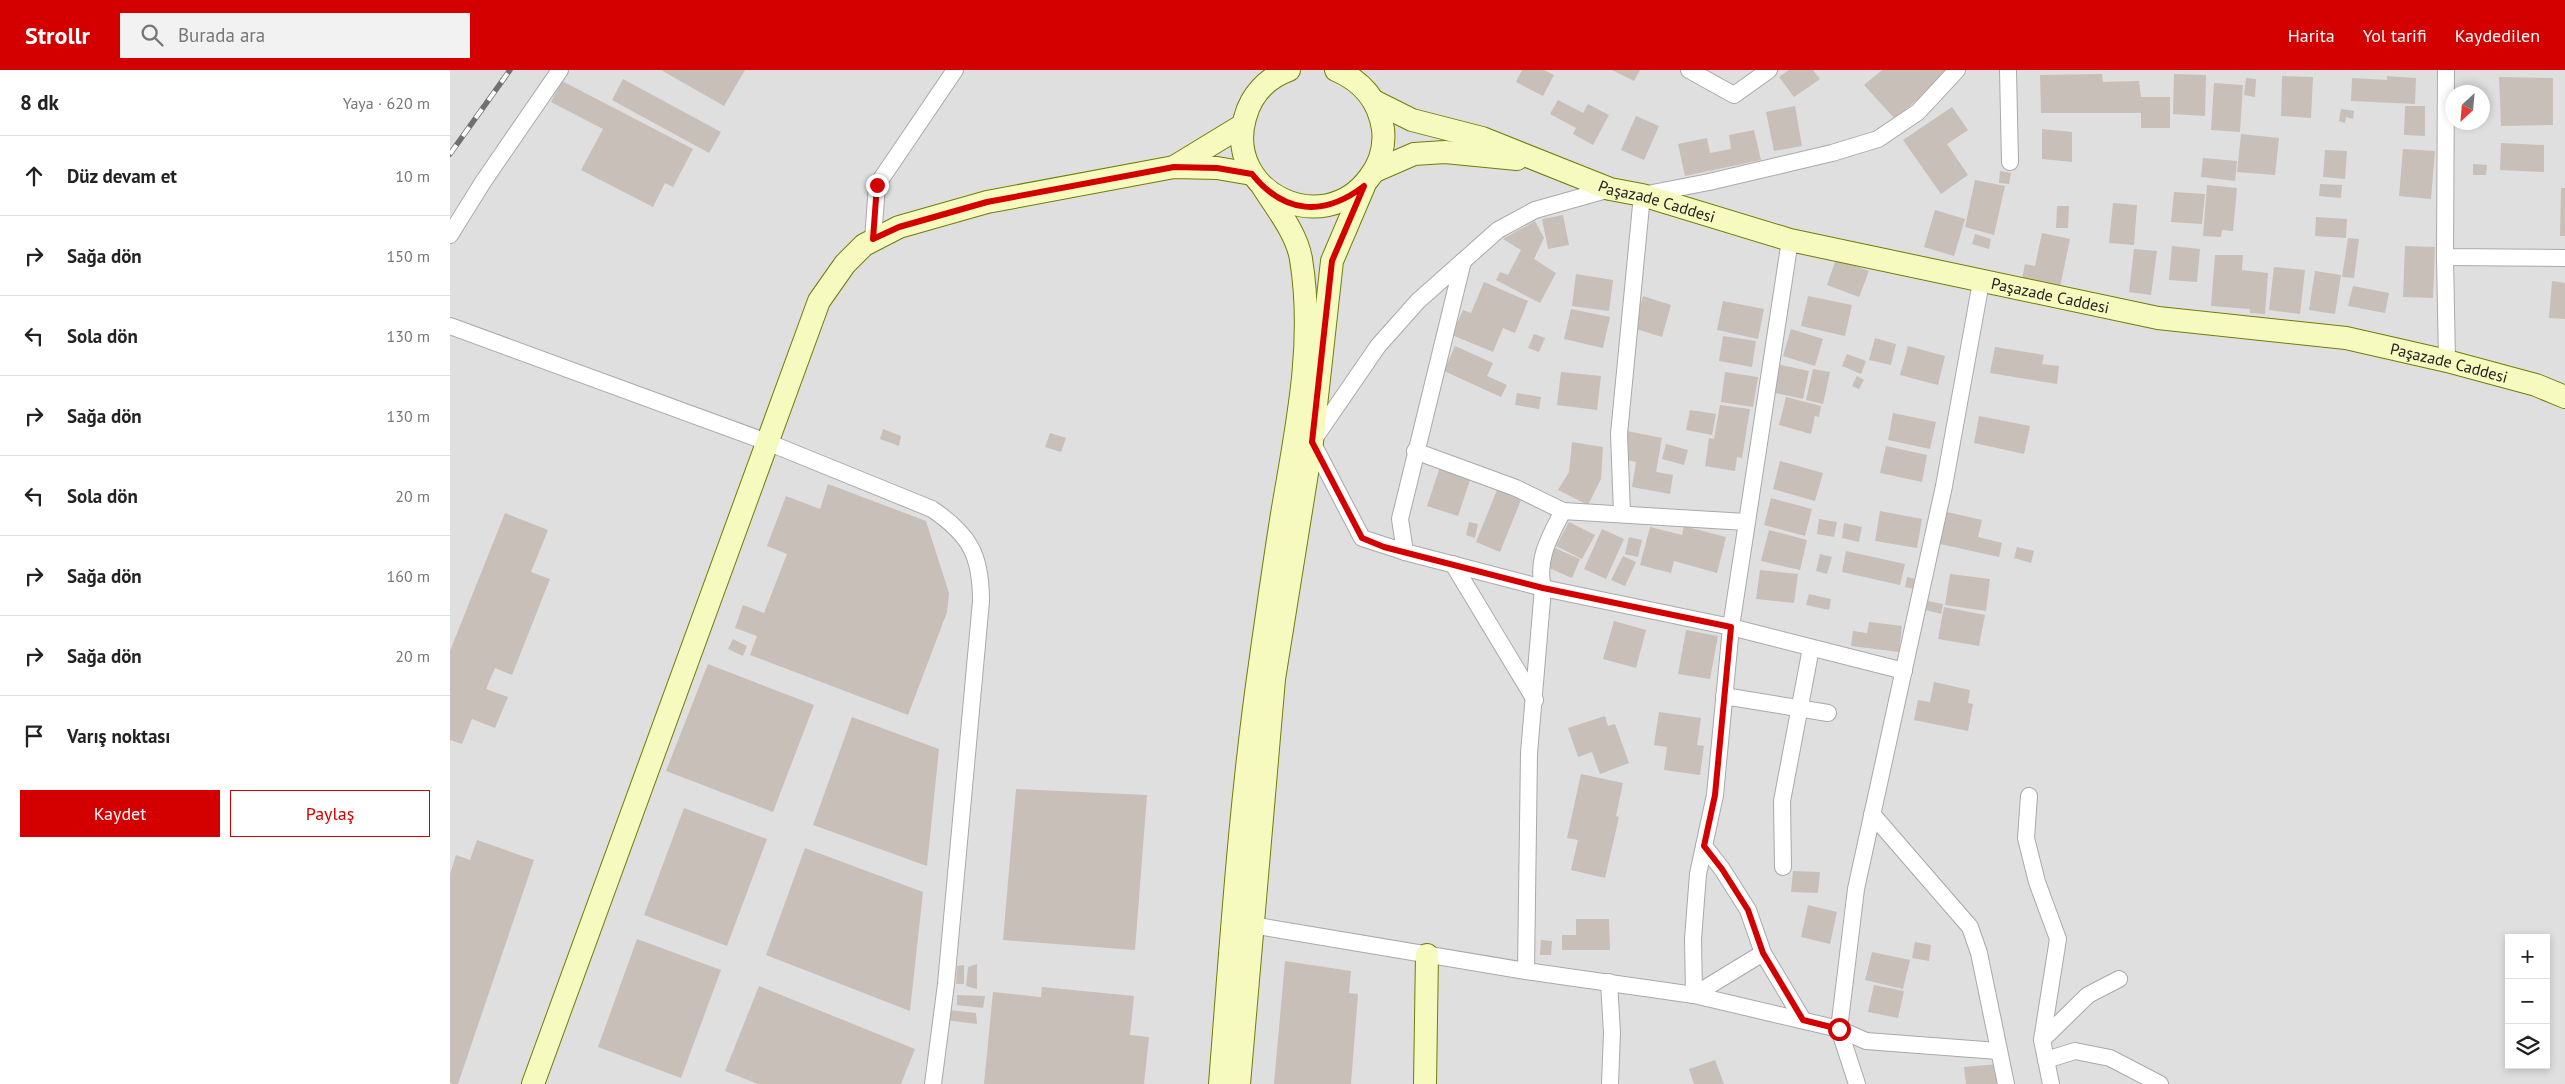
<!DOCTYPE html>
<html lang="tr">
<head>
<meta charset="utf-8">
<style>
  body { margin:0; font-family:"PT Sans",sans-serif; background:#f2f2f2; color:#222 }
  .controls { position:absolute; right:15px; bottom:15px; display:grid; overflow:hidden; border-radius:0px; box-shadow:0 2px 8px #0003 }
  .controls button { width:45px; height:45px; display:grid; place-items:center; padding:0; border:0; border-bottom:1px solid #e0e0e0; background:#fff; color:#222; font:25px sans-serif }
  .compass { position:absolute; left:1995px; top:15px; width:45px; height:45px; border-radius:50%; background:#fff; box-shadow:0 2px 8px #0003; rotate:206deg }
  .stop { position:absolute; width:15px; height:15px; margin:-11px; border:4px solid #d40000; border-radius:50%; background:#fff }
  .stop.end { background:#d40000; border-color:#fff; box-shadow:0 1px 5px #0008 }
  .list { margin:0; padding:0; list-style:none }
  h2 { display:flex; justify-content:space-between; align-items:center; height:65px; margin:0; padding:0 20px; font-size:21px }
  h2 small { font-size:16px; font-weight:400; color:#767676 }
  .list li { display:grid; grid-template-columns:32px 1fr auto; gap:15px; align-items:center; box-sizing:border-box; height:80px; padding:0 20px; border-top:1px solid #e0e0e0 }
  .list b { display:block; font-size:19px; white-space:nowrap }
  .list em { font-size:16px; font-style:normal; color:#767676 }
  .actions { display:flex; gap:10px; padding:15px 20px }
  .actions a { flex:1; padding:11px 0; border:1px solid #d40000; border-radius:0px; text-align:center; font-size:18px; color:#d40000 }
  .actions .main { background:#d40000; color:#fff }
  .icon { flex:none; width:28px; height:28px; fill:none; stroke:currentColor; stroke-width:2; stroke-linecap:round; stroke-linejoin:round }
  .map { position:relative; flex:none; width:2115px; height:1014px; overflow:hidden }
  header { display:flex; align-items:center; gap:30px; box-sizing:border-box; height:70px; padding:0 25px; background:#d40000; color:#fff }
  header strong { font-size:24px }
  nav { display:flex; gap:28px; margin-inline-start:auto; font-size:18px }
  .search { width:350px; height:45px; background:#f2f2f2; display:flex; align-items:center; gap:12px; box-sizing:border-box; padding:0 18px; border-radius:0px; color:#767676; font-size:19px }
  main { display:flex }
  aside { flex:1; background:#fff }
  .map>svg:first-child { display:block }
  .residential { fill:#e0dfdf; fill-rule:evenodd }
  .building { fill:#c7bfb8 }
  .lines { fill:none; stroke-linecap:round; stroke-linejoin:round }
  .street-casing { stroke:#a9a9a9; stroke-width:18 }
  .secondary-casing { stroke:#707d05; stroke-width:24 }
  .street { stroke:#fff; stroke-width:16 }
  .secondary { stroke:#f7fabf; stroke-width:22 }
  .rail-casing { stroke:#707070; stroke-width:5.5 }
  .rail { stroke:#fff; stroke-width:4; stroke-dasharray:11; stroke-linecap:butt }
  .route { stroke:#d40000; stroke-width:6 }
  .labels { text-anchor:middle; stroke-width:4.5; stroke-linejoin:round; paint-order:stroke }
  .street-label { font-size:16px; fill:#222; stroke:#fff }
</style>
</head>
<body>
<header>
<strong>Strollr</strong>
<div class="search"><svg class="icon" aria-label="search" viewBox="0 0 24 24"><circle cx="10" cy="10" r="6"/><path d="M15 15l6 6"/></svg>Burada ara</div>
<nav><a>Harita</a><a>Yol tarifi</a><a>Kaydedilen</a></nav>
</header>
<main>
<aside>
<h2>8 dk<small>Yaya · 620 m</small></h2>
<ul class="list">
<li><svg class="icon" aria-label="ahead" viewBox="0 0 24 24"><path d="M12 20V5M6 11l6-6 6 6"/></svg><div><b>Düz devam et</b></div><em>10 m</em></li>
<li><svg class="icon" aria-label="right" viewBox="0 0 24 24"><path d="M7 20v-9h11M14 6l5 5-5 5"/></svg><div><b>Sağa dön</b></div><em>150 m</em></li>
<li><svg class="icon" aria-label="left" viewBox="0 0 24 24"><path d="M17 20v-9H6M10 6l-5 5 5 5"/></svg><div><b>Sola dön</b></div><em>130 m</em></li>
<li><svg class="icon" aria-label="right" viewBox="0 0 24 24"><path d="M7 20v-9h11M14 6l5 5-5 5"/></svg><div><b>Sağa dön</b></div><em>130 m</em></li>
<li><svg class="icon" aria-label="left" viewBox="0 0 24 24"><path d="M17 20v-9H6M10 6l-5 5 5 5"/></svg><div><b>Sola dön</b></div><em>20 m</em></li>
<li><svg class="icon" aria-label="right" viewBox="0 0 24 24"><path d="M7 20v-9h11M14 6l5 5-5 5"/></svg><div><b>Sağa dön</b></div><em>160 m</em></li>
<li><svg class="icon" aria-label="right" viewBox="0 0 24 24"><path d="M7 20v-9h11M14 6l5 5-5 5"/></svg><div><b>Sağa dön</b></div><em>20 m</em></li>
<li><svg class="icon" aria-label="arrive" viewBox="0 0 24 24"><path d="M6 21V4h12l-3 4 3 4H6"/></svg><div><b>Varış noktası</b></div></li>
</ul>
<div class="actions"><a class="main">Kaydet</a><a>Paylaş</a></div>
</aside>
<div class="map">
<svg width="2115" height="1014" viewBox="0 0 2115 1014">
  <rect width="100%" height="100%" fill="#f2efe9"/>
  <path class="residential" d="M0 0H2115V1014H0ZM2002 22H2032V52H2002ZM2059 868H2096V995H2059Z"/>
  <g class="building">
    <path d="M211 0H295L274 36Z"/>
    <path d="M1072 0H1094L1104 5 1093 26 1066 12Z"/>
    <path d="M1162 0H1190L1184 11Z"/>
    <path d="M1339 0H1363L1370 9 1344 27 1329 7Z"/>
    <path d="M1432 0H1501L1445 49 1414 15Z"/>
    <path d="M1652 4 1653 12 1689 11 1691 27H1720V58H1691V43H1591L1590 5Z"/>
    <path d="M1724 4 1756 5 1755 46 1723 44Z"/>
    <path d="M1832 6 1863 7 1861 48 1831 46Z"/>
    <path d="M1937 6 1966 8 1965 34 1901 31 1902 8 1937 10Z"/>
    <path d="M2049 7 2103 8V55L2051 56Z"/>
    <path d="M1796 8 1806 9 1805 27 1794 25Z"/>
    <path d="M173 9 271 62 259 83 162 30Z"/>
    <path d="M112 11 243 79 223 117 215 113 203 137 131 100 153 59 101 32Z"/>
    <path d="M1764 13 1793 15 1790 62 1761 60Z"/>
    <path d="M1108 30 1133 43 1138 34 1159 45 1143 75 1123 64 1126 58 1100 44Z"/>
    <path d="M1345 36 1352 76 1324 81 1316 42Z"/>
    <path d="M1955 36H1975V66L1954 65Z"/>
    <path d="M1502 37 1518 60 1497 74 1518 105 1491 124 1453 70Z"/>
    <path d="M1891 39 1904 41 1903 49 1896 47 1895 53 1889 51Z"/>
    <path d="M1186 46 1209 56 1194 90 1171 80Z"/>
    <path d="M1592 59 1622 62V92L1592 89Z"/>
    <path d="M1304 60 1311 90 1235 106 1228 74 1257 68 1260 83 1281 79 1279 65Z"/>
    <path d="M1791 64 1829 68 1825 105 1787 102Z"/>
    <path d="M2051 73 2094 75V102L2050 100Z"/>
    <path d="M1953 79 1985 81 1981 129 1949 126Z"/>
    <path d="M1875 80 1897 81 1895 109 1873 107Z"/>
    <path d="M1753 88 1787 91 1785 111 1751 107Z"/>
    <path d="M2023 94 2037 95 2036 105H2023Z"/>
    <path d="M1550 101 1561 103 1559 114 1549 113Z"/>
    <path d="M1525 110 1555 116 1544 165 1515 157Z"/>
    <path d="M1870 114 1892 115 1891 128 1869 126Z"/>
    <path d="M1757 115 1787 118 1783 161 1772 160 1771 167 1753 166Z"/>
    <path d="M2111 118H2115V166H2110Z"/>
    <path d="M1724 122 1755 124 1752 154 1721 152Z"/>
    <path d="M1663 133 1687 135 1684 175 1659 173Z"/>
    <path d="M1607 136H1619L1618 158H1606Z"/>
    <path d="M1485 140 1515 149 1504 186 1474 177Z"/>
    <path d="M1113 145 1119 175 1098 179 1092 149Z"/>
    <path d="M1866 147 1897 149 1896 168 1865 166Z"/>
    <path d="M1085 151 1094 168 1084 189 1106 203 1090 233 1046 210 1050 202 1058 205 1071 180 1053 169Z"/>
    <path d="M1592 163 1620 169 1610 217 1572 209 1575 194 1585 196Z"/>
    <path d="M1525 164 1541 169 1539 179 1522 174Z"/>
    <path d="M1898 168 1909 169 1904 208 1892 207Z"/>
    <path d="M1722 176 1750 179 1747 212 1719 210Z"/>
    <path d="M1955 176 1985 177 1983 228 1953 227Z"/>
    <path d="M1684 179 1707 181 1701 225 1679 222Z"/>
    <path d="M1765 185H1793L1792 200 1818 203 1815 244 1800 243V239L1761 236Z"/>
    <path d="M1386 189 1419 201 1409 227 1377 215Z"/>
    <path d="M1824 197 1855 200 1850 244 1819 240Z"/>
    <path d="M1865 201 1891 205 1885 244 1859 240Z"/>
    <path d="M1126 204 1163 210 1159 241 1122 236Z"/>
    <path d="M2102 211 2115 213V249L2099 248Z"/>
    <path d="M1034 212 1078 231 1065 263 1053 258 1043 282 1002 265 1013 240 1021 243Z"/>
    <path d="M1903 216 1939 223 1935 243 1898 236Z"/>
    <path d="M1193 226 1221 235 1212 267 1183 258Z"/>
    <path d="M1358 226 1402 235 1395 266 1351 256Z"/>
    <path d="M1273 231 1314 239 1308 269 1267 260Z"/>
    <path d="M1121 239 1160 247 1153 278 1114 269Z"/>
    <path d="M1341 259 1373 269 1365 296 1333 286Z"/>
    <path d="M1084 264 1095 268 1089 282 1078 278Z"/>
    <path d="M1273 266 1306 271 1302 297 1269 291Z"/>
    <path d="M1425 268 1446 274 1441 295 1419 290Z"/>
    <path d="M1005 276 1043 293 1037 306 1057 315 1051 327 994 301Z"/>
    <path d="M1458 276 1495 286 1488 315 1450 305Z"/>
    <path d="M1545 277 1594 285 1592 294 1609 296 1607 314 1540 303Z"/>
    <path d="M1397 284 1416 291 1411 304 1392 296Z"/>
    <path d="M1327 294 1359 301 1353 329 1321 322Z"/>
    <path d="M1363 299 1380 302 1373 334 1356 330Z"/>
    <path d="M1111 302 1151 306 1147 340 1107 335Z"/>
    <path d="M1275 302 1308 307 1303 337 1271 332Z"/>
    <path d="M1407 306 1414 310 1409 319 1402 316Z"/>
    <path d="M1067 323 1091 327 1089 339 1065 335Z"/>
    <path d="M1336 327 1371 336 1369 347 1365 346 1361 364 1329 355Z"/>
    <path d="M1270 335 1300 339 1292 388 1287 387 1285 401 1255 396 1259 368 1264 369Z"/>
    <path d="M1240 340 1266 344 1262 365 1236 360Z"/>
    <path d="M1443 343 1486 352 1480 379 1438 370Z"/>
    <path d="M1529 346 1580 356 1574 384 1524 373Z"/>
    <path d="M433 359 451 366 449 376 430 369Z"/>
    <path d="M1177 361 1212 368 1206 402 1223 405 1220 424 1182 417 1186 392 1172 389Z"/>
    <path d="M600 363 616 368 611 382 595 377Z"/>
    <path d="M1122 372 1153 377 1151 409 1138 435 1108 420 1119 402Z"/>
    <path d="M1216 374 1238 380 1234 395 1212 389Z"/>
    <path d="M1436 376 1477 385 1472 412 1430 403Z"/>
    <path d="M1330 391 1373 403 1365 431 1323 419Z"/>
    <path d="M990 397 1021 407 1008 446 977 436Z"/>
    <path d="M378 414 476 451 499 523 497 542 458 645 300 585 307 566 285 558 293 535 314 543 337 484 317 476 336 426 370 439Z"/>
    <path d="M1049 415 1073 425 1050 482 1026 472Z"/>
    <path d="M1321 428 1362 439 1355 466 1314 455Z"/>
    <path d="M1430 441 1472 449 1467 478 1425 471Z"/>
    <path d="M1497 442 1532 450 1528 467 1552 473 1549 487 1490 474Z"/>
    <path d="M55 443 98 460 81 502 100 509 62 605 45 598 36 619 58 627 45 658 22 649 12 674 0 670V581Z"/>
    <path d="M1369 449 1387 452 1384 467 1367 464Z"/>
    <path d="M1019 452 1028 454 1025 468 1016 465Z"/>
    <path d="M1119 452 1145 465 1132 489 1106 476Z"/>
    <path d="M1394 453 1412 457 1409 472 1392 468Z"/>
    <path d="M1234 456 1276 467 1267 503 1224 491 1221 503 1190 495 1200 457 1232 465Z"/>
    <path d="M1152 459 1174 469 1156 509 1134 499Z"/>
    <path d="M1319 460 1357 470 1350 500 1311 491Z"/>
    <path d="M1179 467 1192 470 1188 487 1175 484Z"/>
    <path d="M1567 477 1584 481 1581 493 1564 488Z"/>
    <path d="M1105 478 1130 489 1122 508 1097 497Z"/>
    <path d="M1396 481 1455 494 1450 515 1392 502Z"/>
    <path d="M1370 484 1382 487 1377 504 1366 501Z"/>
    <path d="M1173 486 1186 492 1175 516 1161 510Z"/>
    <path d="M1310 500 1348 504 1344 533 1306 529Z"/>
    <path d="M1500 504 1540 509 1536 541 1495 535Z"/>
    <path d="M1457 507 1466 509 1464 519 1455 517Z"/>
    <path d="M1359 524 1381 529 1379 540 1356 535Z"/>
    <path d="M1478 531 1493 534 1491 544 1476 540Z"/>
    <path d="M1494 537 1535 545 1529 576 1488 569Z"/>
    <path d="M1164 551 1196 560 1186 598 1153 589Z"/>
    <path d="M1419 552 1452 556 1449 582 1401 576 1403 561 1417 563Z"/>
    <path d="M1236 560 1268 566 1260 609 1228 604Z"/>
    <path d="M283 569 297 576 293 586 278 579Z"/>
    <path d="M258 594 364 635 323 742 216 701Z"/>
    <path d="M1484 612 1520 620 1518 633 1523 634 1518 661 1464 650 1468 630 1480 632Z"/>
    <path d="M1209 642 1251 648 1247 675 1254 676 1250 705 1214 700 1217 677 1204 675Z"/>
    <path d="M1155 646 1158 656 1165 654 1179 693 1150 704 1142 682 1128 687 1118 658Z"/>
    <path d="M402 647 489 679 477 796 363 755Z"/>
    <path d="M1131 704 1173 713 1166 746 1169 747 1155 808 1121 800 1128 770 1117 768Z"/>
    <path d="M566 719 697 725 685 880 553 870Z"/>
    <path d="M234 738 317 769 277 876 194 845Z"/>
    <path d="M27 770 84 790 8 1014H3L0 1013V804L6 785 20 790Z"/>
    <path d="M355 778 473 822 460 941 316 885Z"/>
    <path d="M1343 801 1370 802 1368 823 1341 822Z"/>
    <path d="M1358 835 1387 842 1380 874 1351 867Z"/>
    <path d="M1126 849H1159L1160 880H1112V865H1126Z"/>
    <path d="M187 869 271 900 231 1008 148 977Z"/>
    <path d="M1091 870 1102 871 1101 885H1090Z"/>
    <path d="M1465 872 1481 875 1479 891 1462 888Z"/>
    <path d="M1422 882 1460 890 1453 919 1415 910Z"/>
    <path d="M835 891 901 901 899 923 908 924 901 1014H824Z"/>
    <path d="M527 894V919L516 916 518 897Z"/>
    <path d="M514 895V914H506L507 896Z"/>
    <path d="M1424 915 1454 921 1448 948 1418 942Z"/>
    <path d="M309 916 465 979 451 1014H308L275 1001Z"/>
    <path d="M592 917 684 926 680 965 699 967 694 1014H534L543 922 591 927Z"/>
    <path d="M507 925 535 926 533 938 507 935Z"/>
    <path d="M499 940 526 943 527 954 495 950Z"/>
    <path d="M1265 990 1274 1014H1244L1239 999Z"/>
    <path d="M1549 994 1551 1014H1516L1514 997Z"/>
  </g>
  <g class="lines">
    <g class="street-casing">
      <g id="street">
        <path d="M1239 0 1284 25 1319 0"/>
        <path d="M1558 0 1560 92"/>
        <path d="M1996 0 1995 187 2115 188"/>
        <path d="M0 165 33 112 110 0"/>
        <path d="M423 169 427 115 505 0"/>
        <path d="M1995 187 1997 291"/>
        <path d="M1013 191 950 449 955 482 1093 518 1281 557 1454 601"/>
        <path d="M0 256 317 372 482 439C520 465 531 485 531 531L496 914 483 1014"/>
        <path d="M965 381 1066 418 1113 441 1296 452"/>
        <path d="M1172 443 1169 364 1192 125 1259 112 1382 83 1428 69 1468 42 1507 0"/>
        <path d="M955 482 912 468 862 372 928 276 968 231 1048 160 1085 140 1160 119"/>
        <path d="M1003 494 1085 630"/>
        <path d="M1274 626 1378 643"/>
        <path d="M1579 726 1576 768 1587 812 1608 869 1592 970 1601 1014"/>
        <path d="M1422 744 1520 857 1529 883 1556 1014"/>
        <path d="M1333 797 1332 731 1361 578"/>
        <path d="M802 855 1076 901 1244 925 1389 959 1416 971 1548 981"/>
        <path d="M1313 883 1353 950"/>
        <path d="M1076 901 1079 683 1093 518C1086 489 1100 466 1113 441"/>
        <path d="M1159 912 1162 962 1160 1014"/>
        <path d="M1244 925 1243 869 1248 804 1265 725 1281 557 1340 170"/>
        <path d="M1244 925 1313 883 1298 840 1272 799 1254 776"/>
        <path d="M1592 970 1638 925 1669 909"/>
        <path d="M1596 990 1625 981 1660 988 1710 1014"/>
        <path d="M1407 1014 1389 959 1406 819 1494 416 1531 212"/>
      </g>
    </g>
    <g class="secondary-casing">
      <g id="secondary">
        <path d="M839 0C817 8 801 25 795 48 774 122 873 170 919 108 930 94 935 76 933 59 929 31 912 11 886 0"/>
        <path id="s1" d="M924 31 962 50 1032 68 1160 119 1192 125 1340 170 1708 248 1896 268 1997 291 2086 315 2115 327"/>
        <path d="M724 97 793 55"/>
        <path d="M925 101 964 84 995 82 1067 89"/>
        <path d="M83 1014 369 231 395 194 414 175 449 157 537 132 724 97 767 98 802 104"/>
        <path d="M770 1014C781 874 790 733 810 594 817 544 824 494 832 444 846 360 865 275 851 189 847 164 827 139 813 117"/>
        <path d="M789 1014 824 609 862 372 882 191 914 116"/>
        <path d="M975 1014 977 885"/>
      </g>
    </g>
    <use href="#street" class="street"/>
    <use href="#secondary" class="secondary"/>
    <g class="rail-casing">
      <path id="rail" d="M0 84 60 0"/>
    </g>
    <use href="#rail" class="rail"/>
  </g>
  <g class="lines">
    <path class="route" d="M427 115 423 169 449 157 537 132 724 97 767 98 802 104C834 144 874 147 914 116L882 191 862 372 912 468 934 477 1093 518 1281 557 1265 725 1254 776 1272 799 1298 840 1313 883 1353 950 1389 959"/>
  </g>
  <g class="labels">
    <g class="street-label">
      <text dy="6" stroke="none"><textPath href="#s1" startOffset="301">Paşazade Caddesi</textPath></text>
      <text dy="6" stroke="none"><textPath href="#s1" startOffset="706">Paşazade Caddesi</textPath></text>
      <text dy="6" stroke="none"><textPath href="#s1" startOffset="1111">Paşazade Caddesi</textPath></text>
    </g>
  </g>
</svg>
<div class="controls">
<button>+</button>
<button>−</button>
<button><svg class="icon" aria-label="layers" viewBox="0 0 24 24"><path d="M12 4l9 5-9 5-9-5zM3 14l9 5 9-5"/></svg></button>
</div>
<svg class="compass" viewBox="-18 -18 36 36"><path d="M0-13l5 13h-10z" fill="#e53935"/><path d="M0 13l5-13h-10z" fill="#767676"/></svg>
<div class="stop" style="left:1389px;top:959px"></div>
<div class="stop end" style="left:427px;top:115px"></div>
</div>
</main>
</body>
</html>
